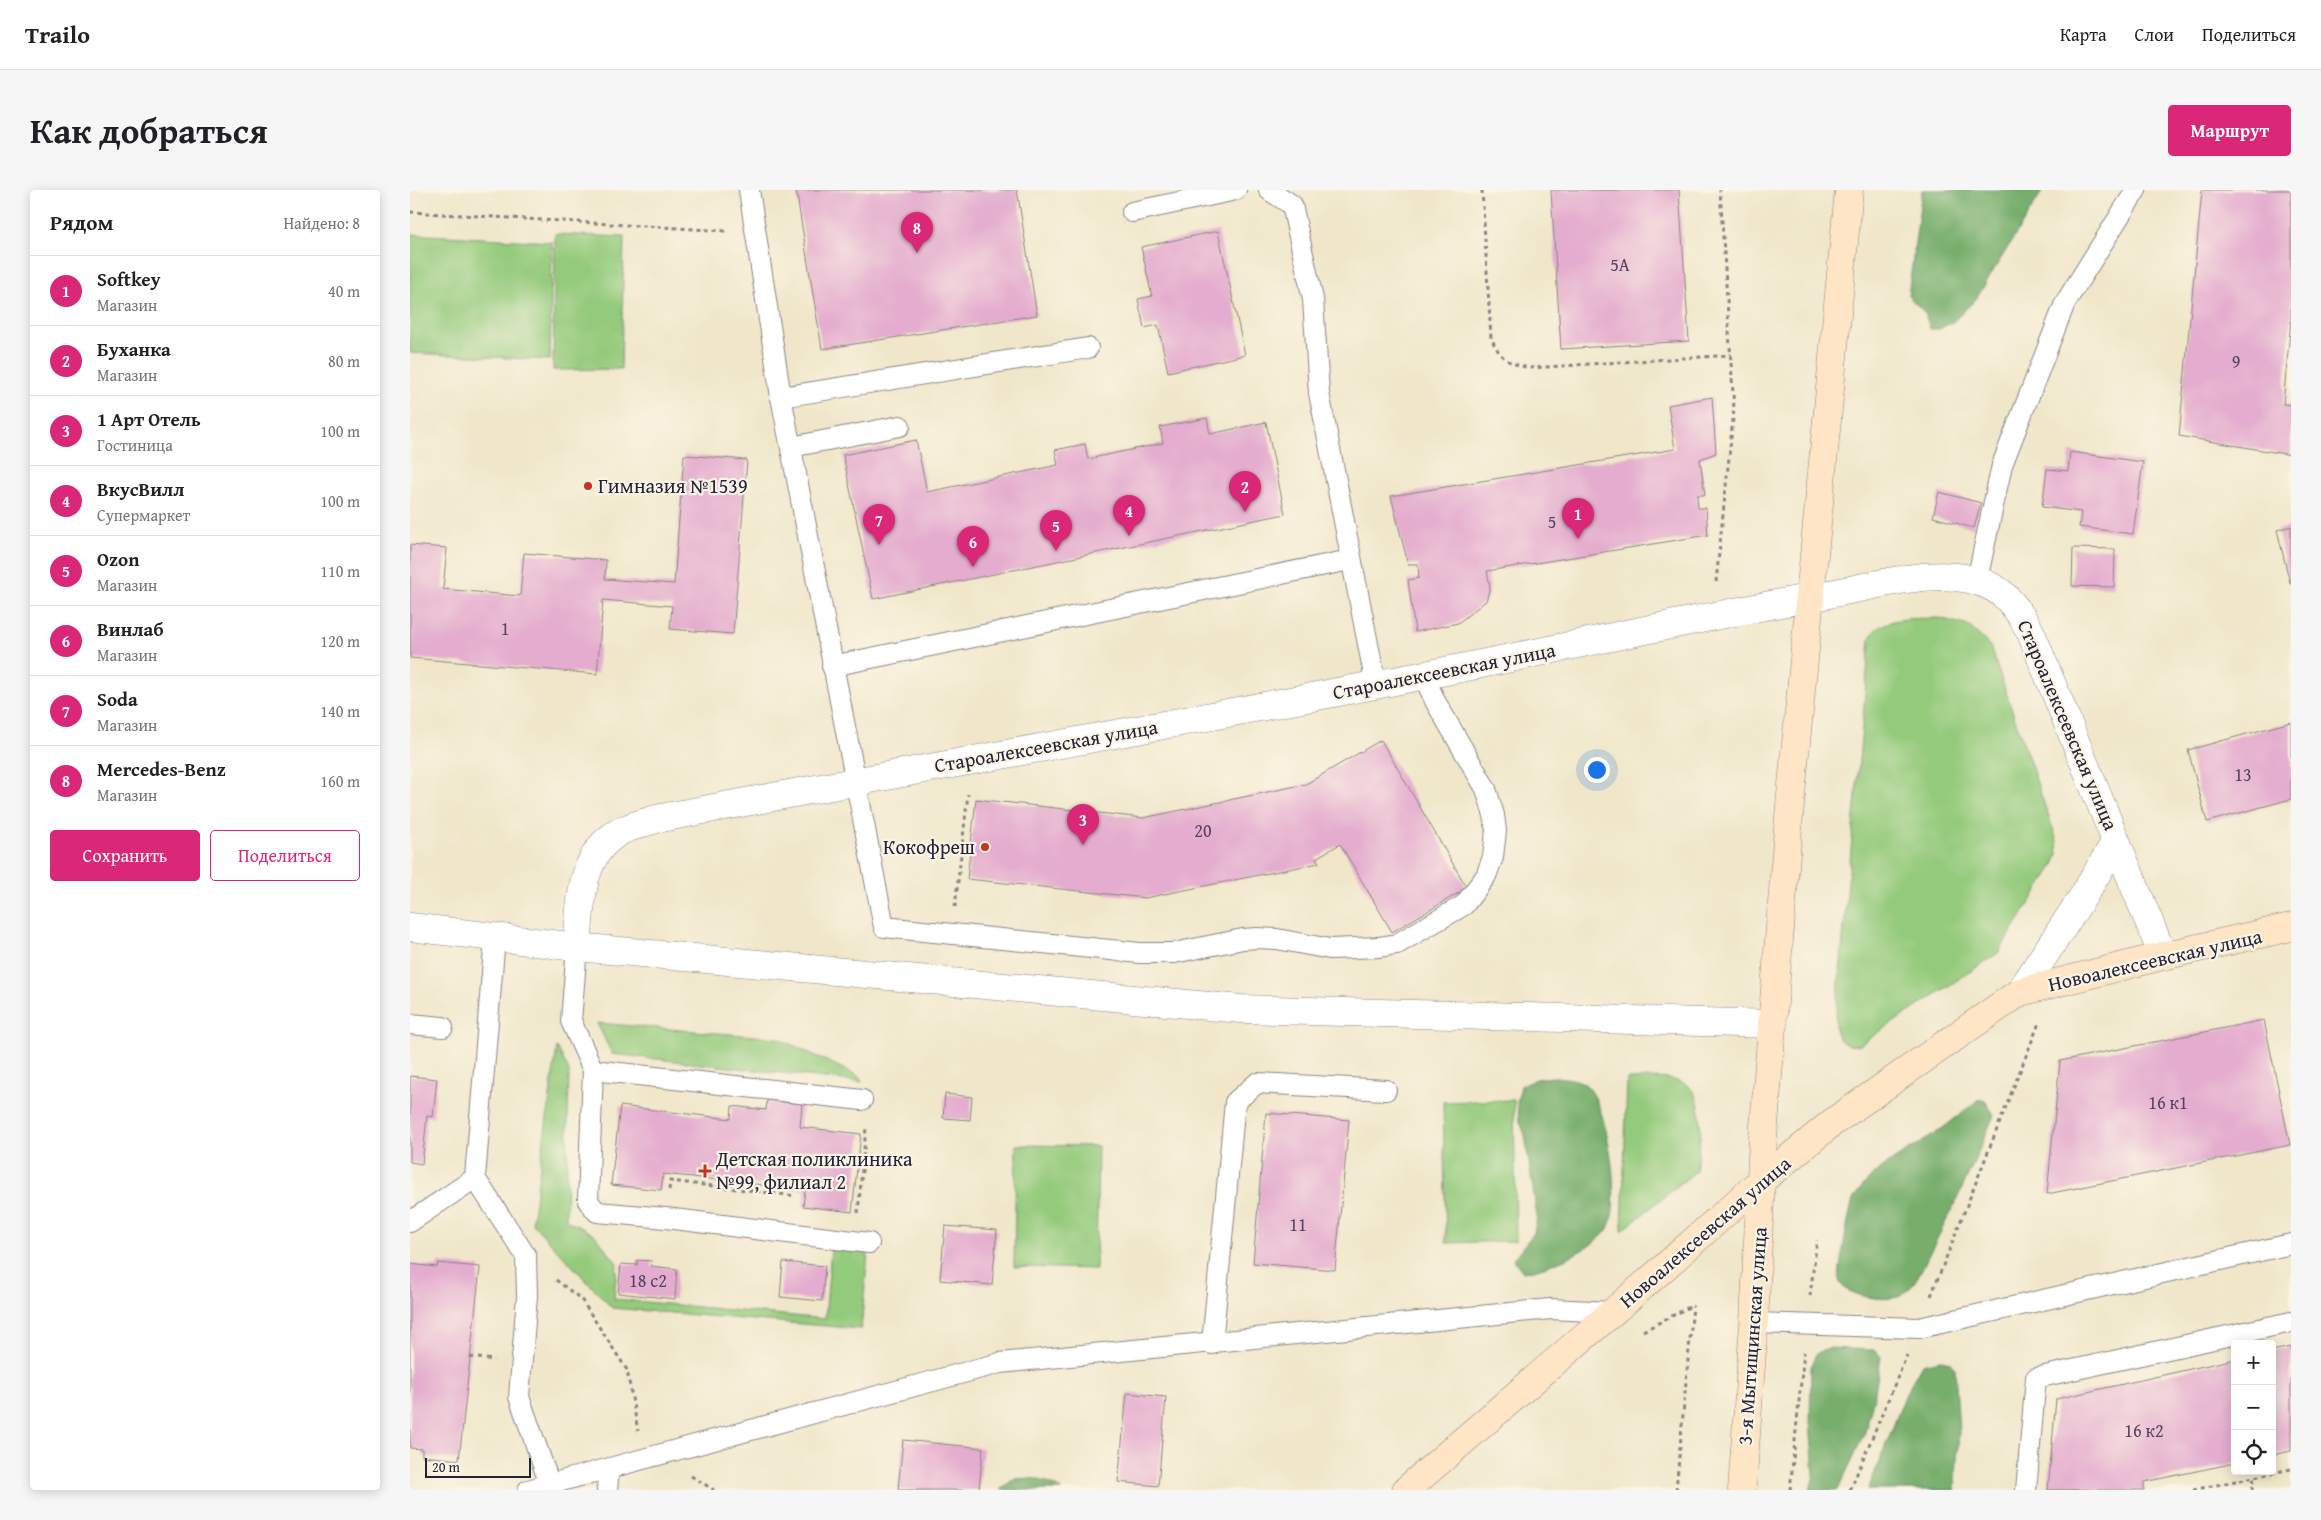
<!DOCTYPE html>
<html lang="ru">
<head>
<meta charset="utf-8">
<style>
  body { margin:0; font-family:"Gentium Book Plus",serif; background:#f6f6f6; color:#202124 }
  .controls { position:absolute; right:15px; bottom:15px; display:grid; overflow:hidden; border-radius:5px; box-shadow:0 2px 12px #0003 }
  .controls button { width:45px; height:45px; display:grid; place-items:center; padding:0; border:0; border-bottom:1px solid #e0e0e0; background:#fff; color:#202124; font:25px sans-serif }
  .scale { position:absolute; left:15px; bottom:12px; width:106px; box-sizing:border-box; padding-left:5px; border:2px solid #22223b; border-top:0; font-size:14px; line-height:18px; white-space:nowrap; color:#22223b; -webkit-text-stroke:4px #fcf5e5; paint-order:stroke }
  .you { position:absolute; left:1186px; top:579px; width:18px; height:18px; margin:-12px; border:4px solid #fff; border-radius:50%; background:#1a73e8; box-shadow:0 0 0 8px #1a73e833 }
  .badge { display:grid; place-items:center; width:32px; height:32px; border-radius:50%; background:#db2777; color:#fff; font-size:16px; font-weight:700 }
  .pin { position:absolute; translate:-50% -41px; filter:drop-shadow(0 1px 2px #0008) }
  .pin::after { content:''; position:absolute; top:26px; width:18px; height:15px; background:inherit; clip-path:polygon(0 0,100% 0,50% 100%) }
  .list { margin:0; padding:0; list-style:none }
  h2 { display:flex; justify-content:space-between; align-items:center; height:65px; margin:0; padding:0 20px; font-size:21px }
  h2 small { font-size:16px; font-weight:400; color:#757577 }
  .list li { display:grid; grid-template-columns:32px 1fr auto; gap:15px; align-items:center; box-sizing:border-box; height:70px; padding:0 20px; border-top:1px solid #e0e0e0 }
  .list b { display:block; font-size:19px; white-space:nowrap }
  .list p { margin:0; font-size:16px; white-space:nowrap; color:#757577 }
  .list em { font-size:16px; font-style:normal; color:#757577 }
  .actions { display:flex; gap:10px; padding:15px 20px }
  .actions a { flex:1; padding:11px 0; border:1px solid #db2777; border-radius:5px; text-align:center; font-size:18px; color:#db2777 }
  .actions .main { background:#db2777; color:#fff }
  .icon { flex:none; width:28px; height:28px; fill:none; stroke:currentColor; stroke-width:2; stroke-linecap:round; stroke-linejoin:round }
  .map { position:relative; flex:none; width:1881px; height:1300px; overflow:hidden; border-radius:5px }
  header { display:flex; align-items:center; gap:30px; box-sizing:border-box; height:70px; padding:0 25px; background:#fff; border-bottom:1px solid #e0e0e0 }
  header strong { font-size:24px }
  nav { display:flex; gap:28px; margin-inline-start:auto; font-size:18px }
  .intro { display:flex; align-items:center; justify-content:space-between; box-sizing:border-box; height:120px; padding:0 30px }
  h1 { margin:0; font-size:35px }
  .button { padding:12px 22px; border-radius:5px; background:#db2777; color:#fff; font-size:18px; font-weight:700 }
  main { display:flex; gap:30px; padding:0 30px }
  aside { flex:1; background:#fff; border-radius:5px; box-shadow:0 2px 12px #0003 }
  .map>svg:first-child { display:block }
  .green { fill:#94ca7c; stroke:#5b765c }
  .forest { fill:#77ae6c; stroke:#4c6854 }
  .building { fill:#e4acce }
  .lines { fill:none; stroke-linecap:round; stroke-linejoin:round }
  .lane-casing { stroke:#898482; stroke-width:22 }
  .street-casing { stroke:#898482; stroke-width:29 }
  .secondary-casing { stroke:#898482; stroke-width:29 }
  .path { stroke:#898482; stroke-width:3; stroke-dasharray:4 4; stroke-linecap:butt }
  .lane { stroke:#fff; stroke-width:20 }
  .street { stroke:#fff; stroke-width:28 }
  .secondary { stroke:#fde5c5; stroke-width:28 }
  .poi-dot { fill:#c8321e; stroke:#fcf5e5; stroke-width:2 }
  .labels { text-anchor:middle; stroke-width:4.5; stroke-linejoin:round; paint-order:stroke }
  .number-label { font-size:18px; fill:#524460 }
  .poi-label { font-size:20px; fill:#22223b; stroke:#fcf5e5; text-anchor:start }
  .street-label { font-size:20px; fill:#22223b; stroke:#fcf5e5 }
</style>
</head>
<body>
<header>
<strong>Trailo</strong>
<nav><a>Карта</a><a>Слои</a><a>Поделиться</a></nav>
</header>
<div class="intro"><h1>Как добраться</h1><a class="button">Маршрут</a></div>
<main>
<aside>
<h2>Рядом<small>Найдено: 8</small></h2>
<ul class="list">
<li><span class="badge">1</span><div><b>Softkey</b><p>Магазин</p></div><em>40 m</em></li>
<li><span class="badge">2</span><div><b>Буханка</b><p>Магазин</p></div><em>80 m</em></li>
<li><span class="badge">3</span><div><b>1 Арт Отель</b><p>Гостиница</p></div><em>100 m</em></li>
<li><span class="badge">4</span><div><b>ВкусВилл</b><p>Супермаркет</p></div><em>100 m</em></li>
<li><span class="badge">5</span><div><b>Ozon</b><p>Магазин</p></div><em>110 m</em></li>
<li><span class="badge">6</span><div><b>Винлаб</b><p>Магазин</p></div><em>120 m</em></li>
<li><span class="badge">7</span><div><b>Soda</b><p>Магазин</p></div><em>140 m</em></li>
<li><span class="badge">8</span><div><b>Mercedes-Benz</b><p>Магазин</p></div><em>160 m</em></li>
</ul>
<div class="actions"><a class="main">Сохранить</a><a>Поделиться</a></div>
</aside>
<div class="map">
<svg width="1881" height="1300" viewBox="0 0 1881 1300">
  <rect width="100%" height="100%" fill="#fcf5e5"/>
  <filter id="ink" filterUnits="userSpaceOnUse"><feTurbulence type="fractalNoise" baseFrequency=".02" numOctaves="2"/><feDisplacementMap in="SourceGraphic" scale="10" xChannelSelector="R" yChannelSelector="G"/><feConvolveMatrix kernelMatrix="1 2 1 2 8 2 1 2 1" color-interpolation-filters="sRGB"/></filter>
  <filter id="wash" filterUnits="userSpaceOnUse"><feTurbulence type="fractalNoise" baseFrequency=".0096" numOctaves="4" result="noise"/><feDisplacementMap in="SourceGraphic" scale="20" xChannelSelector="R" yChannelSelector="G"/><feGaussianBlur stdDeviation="1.12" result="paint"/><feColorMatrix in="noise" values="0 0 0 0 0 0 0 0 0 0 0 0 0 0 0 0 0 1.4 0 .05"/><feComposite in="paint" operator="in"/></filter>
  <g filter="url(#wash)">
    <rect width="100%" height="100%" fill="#f0e7ca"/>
    <g class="green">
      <path d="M0 44 142 52 140 170 0 163Z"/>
      <path d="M145 44 214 47 211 179 143 180Z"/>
      <path d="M1529 428 1559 436 1580 456 1647 651 1648 664 1644 675 1588 763 1451 854C1437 858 1428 853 1425 838L1460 449C1468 425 1508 429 1529 428Z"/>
      <path d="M187 833 368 848 448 886 452 892 202 864Z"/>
      <path d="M147 857 159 881 156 1030 184 1044 207 1073 204 1109 415 1129 421 1059 458 1063 451 1139 202 1118 122 1033Z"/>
      <path d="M1217 889C1233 889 1255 886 1271 892 1301 904 1288 956 1286 981L1212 1041Z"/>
      <path d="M1104 910 1106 1051 1036 1053 1033 912Z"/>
      <path d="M606 955 688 956 686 1079 604 1077Z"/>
    </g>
    <g class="forest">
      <path d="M1512 0H1633L1566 109 1543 132 1529 139H1520L1515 123 1498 106Z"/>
      <path d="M1144 887C1154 888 1169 888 1177 896 1198 915 1213 1017 1197 1040 1184 1059 1136 1079 1113 1082L1103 1069 1124 1043 1127 1027 1115 945 1109 929 1107 913 1111 896 1126 889Z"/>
      <path d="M1574 909 1584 925C1565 971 1544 1018 1520 1062 1513 1076 1507 1093 1494 1104 1482 1114 1433 1107 1429 1090 1428 1084 1440 1014 1444 1008 1464 976 1497 963 1526 943 1540 933 1554 921 1568 910Z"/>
      <path d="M1418 1158 1465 1160 1471 1167 1464 1207 1455 1242 1428 1300H1400L1404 1285 1400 1231 1401 1177 1406 1164Z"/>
      <path d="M1531 1170 1540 1172 1545 1179 1549 1241 1545 1300H1458L1497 1201 1512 1174Z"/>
      <path d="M621 1288 637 1292 652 1300H590L604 1289Z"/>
    </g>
    <g id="blocks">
      <g class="building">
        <path d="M386 0H607L627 125 412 159Z"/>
        <path d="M1141 0H1269L1279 151 1151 159Z"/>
        <path d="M1792 0H1881V130L1873 214 1881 215V265L1769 246Z"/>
        <path d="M808 41 835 165 758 182 748 135 734 138 728 109 742 106 731 57Z"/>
        <path d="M1302 207 1306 263 1290 269 1295 305H1287L1288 318H1296L1298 345 1077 381 1080 397 1076 411 1048 433 1005 442 998 390 1009 388 1008 374H998L981 306 1265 259 1258 215Z"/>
        <path d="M797 228 800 244 856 232 875 324 463 409 433 265 506 250 517 302 648 275 645 260 675 254 678 269 753 253 750 237Z"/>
        <path d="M1660 262 1733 272 1723 344 1669 337 1671 322 1632 317 1637 279 1658 281Z"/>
        <path d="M274 265 337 270 323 444 260 439 262 416 193 410 187 484 0 468V355L37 358 33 399 110 406 114 363 196 370 195 389 264 394Z"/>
        <path d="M1529 302 1571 313 1564 338 1523 327Z"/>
        <path d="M1881 336V393H1880L1867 340Z"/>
        <path d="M1663 358 1705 359 1704 397 1662 396Z"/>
        <path d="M1881 532V609L1797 632 1778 560Z"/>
        <path d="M971 550 1057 698 982 742 930 654 906 668 909 673 735 708 557 689 566 609 733 628 896 594Z"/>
        <path d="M1854 830 1880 955 1637 1004 1650 871Z"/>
        <path d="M0 886 27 889 23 927 17 926 12 974 0 972Z"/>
        <path d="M535 904 562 907 560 930 533 928Z"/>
        <path d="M357 910 392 914 390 937 451 944 442 1022 393 1016 395 1000 282 987 253 984 251 1000 201 995 210 916 321 929 322 916 356 920Z"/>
        <path d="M856 923 939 930 925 1080 843 1073Z"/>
        <path d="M535 1036 587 1040 582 1095 530 1090Z"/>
        <path d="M227 1070 242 1071 241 1076 267 1079 265 1109 208 1103 211 1074 227 1075Z"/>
        <path d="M373 1072 415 1076 412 1111 370 1107Z"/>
        <path d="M28 1073 70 1077 49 1270 12 1266V1259L0 1258V1074L27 1077Z"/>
        <path d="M1881 1157V1261L1862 1265V1161Z"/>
        <path d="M1825 1169V1273L1734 1292V1300H1638L1646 1209Z"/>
        <path d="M717 1203 756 1207 748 1296 708 1292Z"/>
        <path d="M493 1250 573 1258 569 1300H488Z"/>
      </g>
    </g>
  </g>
  <g filter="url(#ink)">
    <use href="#blocks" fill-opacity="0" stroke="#898482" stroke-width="1"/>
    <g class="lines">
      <g class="lane-casing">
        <g id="lane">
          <path d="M339 0 371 207 474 737 730 763H764L833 749 847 748 867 749 920 759 969 757 987 754 1054 715 1076 686 1083 667 1086 641 1084 625 1076 599 1025 511 1014 486"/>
          <path d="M859 0 882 15 903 109 909 203 966 495"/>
          <path d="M722 22 826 0"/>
          <path d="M371 207 678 158"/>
          <path d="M381 257 490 236"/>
          <path d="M1567 390 1592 275 1655 113 1726 0"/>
          <path d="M422 476 940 370"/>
          <path d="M85 747 65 988 116 1066 117 1106 109 1207 140 1295"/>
          <path d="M167 757 161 831 183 880 452 910"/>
          <path d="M0 834 33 837"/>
          <path d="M183 880 178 1011 187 1022 256 1028 459 1053"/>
          <path d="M0 1032 65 988"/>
          <path d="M1344 1133 1509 1138 1881 1054"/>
          <path d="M802 1154 825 912 847 893 976 900"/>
          <path d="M118 1300 590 1173 1140 1119 1203 1122"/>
          <path d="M197 1300 199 1279"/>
          <path d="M1616 1300 1626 1188 1881 1132"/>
        </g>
      </g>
      <g class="street-casing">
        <g id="street">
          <path d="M0 737 167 757 831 819 1363 834"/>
          <path d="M167 757C171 717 168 665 209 642 220 636 234 633 246 629 534 574 823 525 1110 466 1213 445 1315 423 1419 404 1460 397 1504 383 1546 387 1587 391 1603 409 1621 443L1753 766"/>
          <path d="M1610 802 1674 705 1706 651"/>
        </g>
      </g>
      <g class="secondary-casing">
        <g id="secondary">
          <path d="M996 1300 1248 1083 1351 991 1423 932 1610 802 1753 766 1881 737"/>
          <path d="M1332 1300 1344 1133 1353 948 1379 626 1439 0"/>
        </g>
      </g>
      <g class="path">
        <path d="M1072 0 1081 148C1092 170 1096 172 1119 178L1321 165"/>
        <path d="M0 22 317 41"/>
        <path d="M1306 392 1324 219 1310 0"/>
        <path d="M545 717 558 604"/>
        <path d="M259 1000 260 991 386 1006"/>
        <path d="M448 1023 456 938"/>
        <path d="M146 1090 171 1109 217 1180 228 1241"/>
        <path d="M1400 1106 1407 1050"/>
        <path d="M1521 1106 1629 833"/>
        <path d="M1233 1141 1283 1115"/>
        <path d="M60 1167 84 1170"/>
        <path d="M281 1286 304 1300"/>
        <path d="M1266 1300 1283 1116"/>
        <path d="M1380 1300 1394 1162"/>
        <path d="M1440 1300 1497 1165"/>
        <path d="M1783 1300 1881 1279"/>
        <path d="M1842 1300 1844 1286"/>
      </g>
      <use href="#lane" class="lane"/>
      <use href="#street" class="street"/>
      <use href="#secondary" class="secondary"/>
    </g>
  </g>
  <g class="poi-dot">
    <circle cx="178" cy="296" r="5"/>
    <circle cx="575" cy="657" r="5"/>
    <path d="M292.5 973.5h5v5h5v5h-5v5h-5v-5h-5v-5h5z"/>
  </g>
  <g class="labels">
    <g class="number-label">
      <text x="1210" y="81">5А</text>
      <text x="1826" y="178">9</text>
      <text x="1142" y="338">5</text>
      <text x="95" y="445">1</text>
      <text x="1833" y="591">13</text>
      <text x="793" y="647">20</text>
      <text x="1758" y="919">16 к1</text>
      <text x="888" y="1041">11</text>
      <text x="238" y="1097">18 с2</text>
      <text x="1734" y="1247">16 к2</text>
    </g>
    <g class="poi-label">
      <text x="188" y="303">Гимназия №1539</text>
      <text x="565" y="664" text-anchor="end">Кокофреш</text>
      <text x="306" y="976">Детская поликлиника<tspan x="306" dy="23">№99, филиал 2</tspan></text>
    </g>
    <g class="street-label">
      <text transform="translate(1034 481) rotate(-11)" y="7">Староалексеевская улица</text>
      <text transform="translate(1658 535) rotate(67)" y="7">Староалексеевская улица</text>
      <text transform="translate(636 556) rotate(-10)" y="7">Староалексеевская улица</text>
      <text transform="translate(1745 770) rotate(-13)" y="7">Новоалексеевская улица</text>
      <text transform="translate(1295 1042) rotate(-41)" y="7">Новоалексеевская улица</text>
      <text transform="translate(1342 1146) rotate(-86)" y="7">3-я Мытищинская улица</text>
    </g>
  </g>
</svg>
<div class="controls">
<button>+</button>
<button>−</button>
<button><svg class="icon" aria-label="locate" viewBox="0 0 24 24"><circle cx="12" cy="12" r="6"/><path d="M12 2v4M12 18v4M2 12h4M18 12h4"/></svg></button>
</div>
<div class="scale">20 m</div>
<div class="you"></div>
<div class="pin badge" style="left:1168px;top:349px">1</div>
<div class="pin badge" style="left:835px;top:322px">2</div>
<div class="pin badge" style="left:673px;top:655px">3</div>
<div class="pin badge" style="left:719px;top:346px">4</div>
<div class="pin badge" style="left:646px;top:361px">5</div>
<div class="pin badge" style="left:563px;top:377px">6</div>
<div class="pin badge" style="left:469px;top:355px">7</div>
<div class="pin badge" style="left:507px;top:63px">8</div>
</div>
</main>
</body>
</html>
